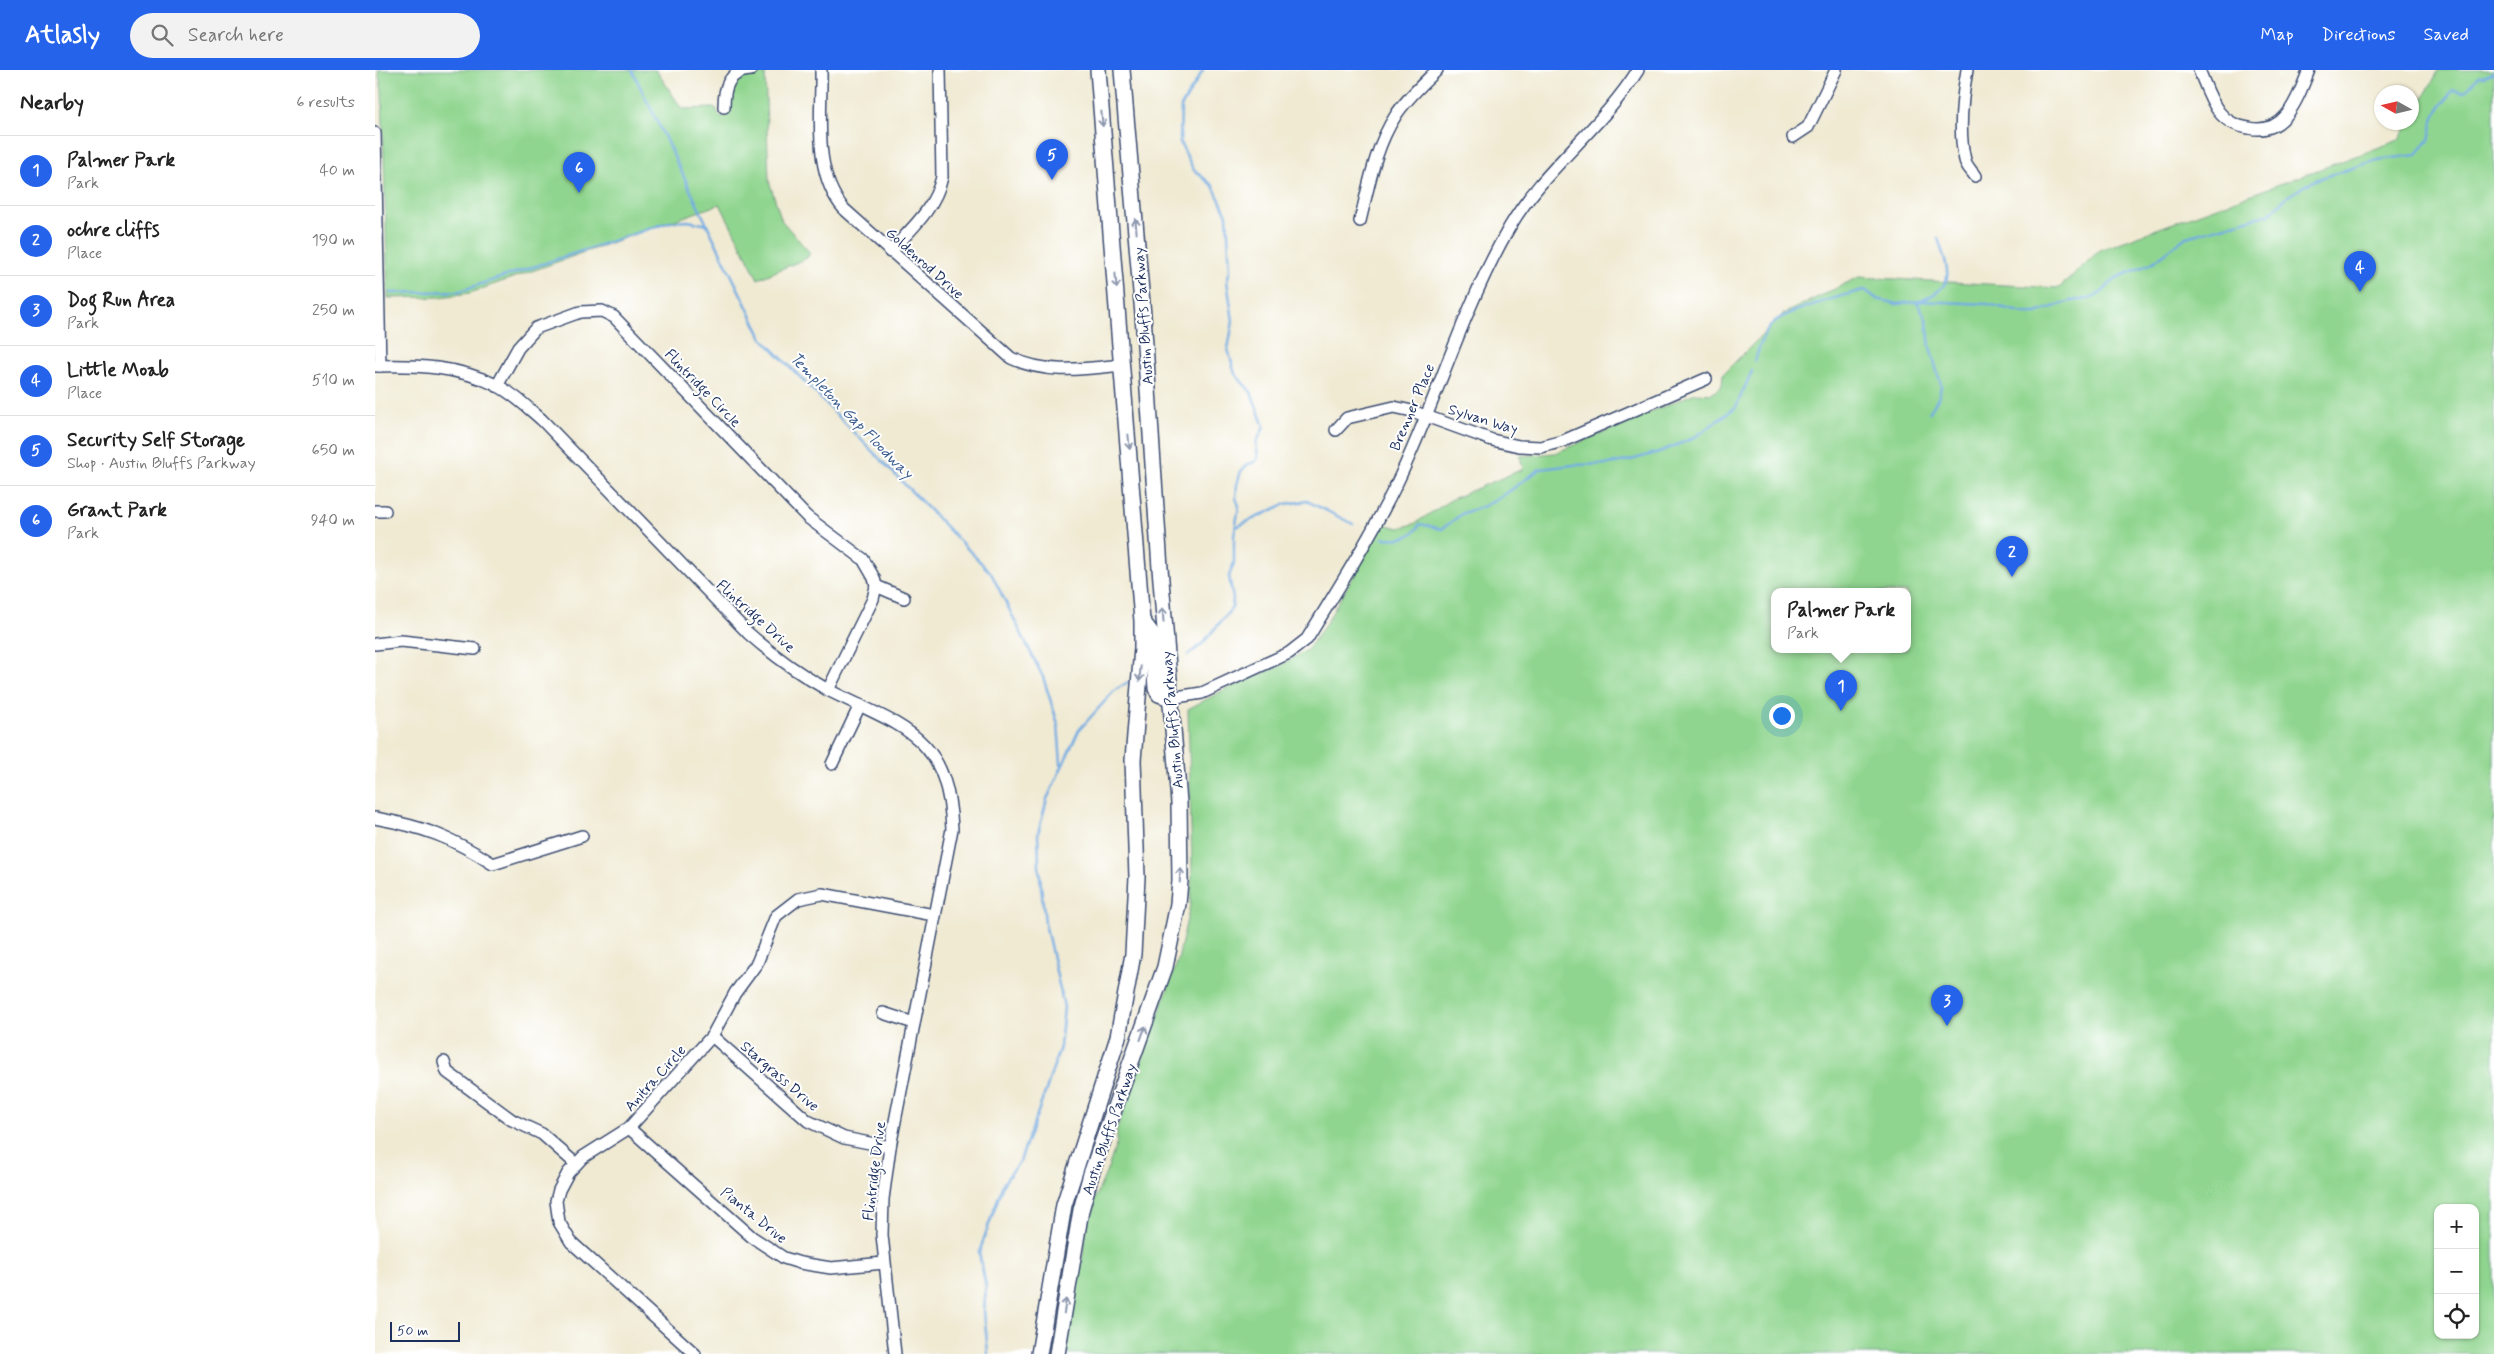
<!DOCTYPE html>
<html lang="en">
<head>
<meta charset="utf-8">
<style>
  body { margin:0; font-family:Mynerve,sans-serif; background:#f2f2f2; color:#222 }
  .controls { position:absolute; right:15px; bottom:15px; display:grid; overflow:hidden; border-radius:10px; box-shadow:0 1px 4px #0004 }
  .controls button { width:45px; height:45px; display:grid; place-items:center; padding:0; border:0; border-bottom:1px solid #e0e0e0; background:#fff; color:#222; font:25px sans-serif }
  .compass { position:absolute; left:1999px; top:15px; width:45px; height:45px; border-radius:50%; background:#fff; box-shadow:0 1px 4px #0004; rotate:278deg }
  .scale { position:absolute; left:15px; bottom:12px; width:70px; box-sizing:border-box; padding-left:5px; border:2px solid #1b2f5e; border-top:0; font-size:14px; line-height:18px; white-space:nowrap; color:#1b2f5e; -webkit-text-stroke:4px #fff; paint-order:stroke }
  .you { position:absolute; left:1406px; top:645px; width:18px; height:18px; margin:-12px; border:4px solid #fff; border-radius:50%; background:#1a73e8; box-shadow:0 0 0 8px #1a73e833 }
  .badge { display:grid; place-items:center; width:32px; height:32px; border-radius:50%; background:#2563eb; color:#fff; font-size:16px; font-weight:700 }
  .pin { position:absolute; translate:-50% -41px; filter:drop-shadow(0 1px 2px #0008) }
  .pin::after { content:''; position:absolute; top:26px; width:18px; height:15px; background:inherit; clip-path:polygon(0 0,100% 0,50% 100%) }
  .popup { position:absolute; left:1396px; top:518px; width:140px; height:65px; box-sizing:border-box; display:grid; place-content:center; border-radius:10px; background:#fff; filter:drop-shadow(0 1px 4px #0005); font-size:16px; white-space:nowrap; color:#767676 }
  .popup b { font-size:19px; color:#222 }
  .popup::after { content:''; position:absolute; left:50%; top:100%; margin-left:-10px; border:10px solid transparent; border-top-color:#fff }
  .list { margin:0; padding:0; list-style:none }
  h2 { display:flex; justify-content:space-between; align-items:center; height:65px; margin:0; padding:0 20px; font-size:21px }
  h2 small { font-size:16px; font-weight:400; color:#767676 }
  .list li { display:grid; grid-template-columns:32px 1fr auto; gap:15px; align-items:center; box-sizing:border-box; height:70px; padding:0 20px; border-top:1px solid #e0e0e0 }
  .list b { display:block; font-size:19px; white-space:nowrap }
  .list p { margin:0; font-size:16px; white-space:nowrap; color:#767676 }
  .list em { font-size:16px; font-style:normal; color:#767676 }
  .icon { flex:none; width:28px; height:28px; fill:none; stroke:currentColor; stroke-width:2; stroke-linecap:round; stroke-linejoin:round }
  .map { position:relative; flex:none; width:2119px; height:1284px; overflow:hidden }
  header { display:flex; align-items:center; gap:30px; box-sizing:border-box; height:70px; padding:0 25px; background:#2563eb; color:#fff }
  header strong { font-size:24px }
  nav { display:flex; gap:28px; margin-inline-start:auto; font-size:18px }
  .search { width:350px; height:45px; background:#f2f2f2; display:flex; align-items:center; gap:12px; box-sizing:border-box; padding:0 18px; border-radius:28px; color:#767676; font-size:19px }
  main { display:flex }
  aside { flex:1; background:#fff }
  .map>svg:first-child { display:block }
  .park { fill:#90d58f; stroke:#568276; fill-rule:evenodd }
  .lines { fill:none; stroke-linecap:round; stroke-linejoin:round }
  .stream { stroke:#72ace3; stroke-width:2.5 }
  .minor-casing { stroke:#3b4b70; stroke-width:14 }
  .major-casing { stroke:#3b4b70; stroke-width:18 }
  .minor { stroke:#fff; stroke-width:11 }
  .major { stroke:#fff; stroke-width:15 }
  .oneway { stroke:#8d97ae }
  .labels { text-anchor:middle; stroke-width:4; stroke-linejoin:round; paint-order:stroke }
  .street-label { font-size:15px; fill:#1b2f5e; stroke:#fff }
  .water-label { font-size:16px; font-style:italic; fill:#395b8d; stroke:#fff }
</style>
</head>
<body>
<header>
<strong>Atlasly</strong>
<div class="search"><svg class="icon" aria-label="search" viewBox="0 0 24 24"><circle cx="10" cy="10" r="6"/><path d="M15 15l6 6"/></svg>Search here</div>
<nav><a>Map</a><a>Directions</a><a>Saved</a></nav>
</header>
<main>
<aside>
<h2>Nearby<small>6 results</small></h2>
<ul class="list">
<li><span class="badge">1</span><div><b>Palmer Park</b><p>Park</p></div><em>40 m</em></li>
<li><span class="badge">2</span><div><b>ochre cliffs</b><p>Place</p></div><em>190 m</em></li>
<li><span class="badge">3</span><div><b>Dog Run Area</b><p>Park</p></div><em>250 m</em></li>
<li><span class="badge">4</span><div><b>Little Moab</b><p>Place</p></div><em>510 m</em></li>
<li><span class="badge">5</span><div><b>Security Self Storage</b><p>Shop · Austin Bluffs Parkway</p></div><em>650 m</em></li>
<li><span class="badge">6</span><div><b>Grant Park</b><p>Park</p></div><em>940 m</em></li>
</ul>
</aside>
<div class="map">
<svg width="2119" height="1284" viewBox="0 0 2119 1284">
  <rect width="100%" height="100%" fill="#fff"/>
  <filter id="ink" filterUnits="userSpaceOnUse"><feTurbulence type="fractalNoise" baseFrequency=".02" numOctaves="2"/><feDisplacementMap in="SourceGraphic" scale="10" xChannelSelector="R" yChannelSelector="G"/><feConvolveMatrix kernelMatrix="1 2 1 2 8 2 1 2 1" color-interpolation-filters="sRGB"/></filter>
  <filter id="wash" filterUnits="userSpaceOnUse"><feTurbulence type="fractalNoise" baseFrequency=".0096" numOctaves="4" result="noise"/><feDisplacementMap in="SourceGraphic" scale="20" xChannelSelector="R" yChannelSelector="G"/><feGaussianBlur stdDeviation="1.12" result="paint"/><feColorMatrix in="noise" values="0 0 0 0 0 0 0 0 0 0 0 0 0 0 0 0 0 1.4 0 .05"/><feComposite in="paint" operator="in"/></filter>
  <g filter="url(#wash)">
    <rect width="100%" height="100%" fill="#f0ead3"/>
    <g class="park">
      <path d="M3 0H281L307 39 341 38 344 45 348 47 356 41 354 24 359 9 371 4 390 3 394 111 407 151 435 183 432 188 383 209 345 134 95 223 65 227 13 228 7 21Z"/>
      <path d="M2064 0H2119V1284H691L715 1141 733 1098 742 1072V1058L803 890 815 835 817 800 813 639 851 619 905 596 933 579 948 558 1009 454 1024 458 1039 454 1077 429 1148 399 1145 386 1180 383 1320 323 1337 324 1347 315 1348 304 1408 244 1484 207 1684 218 1725 180 2024 70 2034 53 2036 52 2037 48ZM1400 522H1532V580H1400ZM2063 1138H2100V1265H2063Z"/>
    </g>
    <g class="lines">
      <g class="stream">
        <path d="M257 0 387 268 616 503 668 607 683 654 686 694"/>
        <path d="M16 223 85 221 295 152 313 151 333 155"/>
        <path d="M1546 231C1583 214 1573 202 1563 168"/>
        <path d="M1542 232 1552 251 1555 277 1566 315 1564 327 1554 343"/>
        <path d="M1380 291C1384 277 1388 264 1398 253 1410 241 1472 224 1490 220L1502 229 1522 234 1545 231 1613 234 1649 243H1661L1695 231 1714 229 1728 221 1741 208 1777 193 1811 167 1894 144 1913 126 1940 110 2002 90 2041 85 2054 70 2059 46 2078 20 2089 22 2103 7H2108L2119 2"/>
        <path d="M861 457 910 434 932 431 978 454"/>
        <path d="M1008 468C1025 469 1036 470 1045 454L1067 459 1088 443 1107 437 1126 427 1165 399 1198 395 1234 394 1256 390 1284 382 1319 368 1361 337 1377 301"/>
        <path d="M813 585 828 573 857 538 858 529 854 506 859 493V466L864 436 861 428 862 414 866 401 873 394 880 392 883 387 881 373 889 357 876 322 860 304 853 279 858 251 852 211 855 200 852 145 838 116 818 99 805 72 806 37 828 0"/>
        <path d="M613 1284 609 1241 611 1216 604 1183 628 1114 645 1091 671 1020 685 977 689 937 670 853 664 797 663 763 672 729 704 660 740 620 753 612"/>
      </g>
    </g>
  </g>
  <g filter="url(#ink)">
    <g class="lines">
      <g class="minor-casing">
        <g id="minor">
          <path d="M446 0C447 45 437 102 469 139L636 288C672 305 709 299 747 295"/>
          <path d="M1592 0C1587 28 1583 62 1590 90 1591 96 1597 101 1600 106"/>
          <path d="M1824 0C1830 14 1835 30 1844 42 1852 52 1861 56 1874 58 1911 66 1923 27 1934 0"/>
          <path d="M349 37C349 18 353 1 376 0"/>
          <path d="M0 63 5 296"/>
          <path d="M1418 67 1433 57 1461 0"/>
          <path d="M985 151C994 115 1000 77 1021 45 1032 28 1048 14 1062 0"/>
          <path d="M515 182C536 159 560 139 567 107L565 0"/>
          <path d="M0 296C43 295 82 296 121 315 138 323 153 338 167 350L373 563C398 585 424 604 453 620 526 657 573 663 577 759L515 1077 508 1129 507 1165 520 1284"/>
          <path d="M122 316 143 278 161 258 205 242 227 241 239 247 432 447 488 489 499 508 501 516 498 529 453 620"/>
          <path d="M961 360 972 348 1019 337 1037 341 1117 370 1144 376 1166 377 1188 371 1331 309"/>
          <path d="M0 441H10"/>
          <path d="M501 516 529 528"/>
          <path d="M0 574 26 571 100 579"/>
          <path d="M795 628 827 623 914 583 932 569C963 519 995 468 1021 415 1062 331 1087 240 1134 158 1168 99 1227 58 1263 0"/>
          <path d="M457 694 485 635"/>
          <path d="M0 748C49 757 76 767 118 794L207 766"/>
          <path d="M508 943 539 953"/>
          <path d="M337 966 433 1051 469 1068 515 1077"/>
          <path d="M69 992 72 1002 137 1050 167 1064 201 1094"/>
          <path d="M254 1058 377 1167 409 1188 425 1193 456 1198 509 1193"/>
          <path d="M320 1284 196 1172 184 1152 181 1131 184 1120 193 1103 208 1087 254 1058 337 966 360 923 382 893 401 846 423 829 447 824 559 845"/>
        </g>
      </g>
      <g class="major-casing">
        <g id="major">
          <path d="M768 552 777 564 781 618 784 624 795 628"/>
          <path d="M664 1284 689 1135 743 967 758 884 762 807 758 690 767 578V551L723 0"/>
          <path d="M682 1284 706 1140 716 1104 790 897 803 834 805 811 804 733 785 498 768 245 747 0"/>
        </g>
      </g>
      <use href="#minor" class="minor"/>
      <use href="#major" class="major"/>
    </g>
    <defs><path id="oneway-shaft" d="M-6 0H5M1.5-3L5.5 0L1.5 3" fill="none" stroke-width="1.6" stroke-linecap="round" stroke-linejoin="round" transform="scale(1.25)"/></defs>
    <g class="oneway">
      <use href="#oneway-shaft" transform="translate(727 49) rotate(85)"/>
      <use href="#oneway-shaft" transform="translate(761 156) rotate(-95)"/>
      <use href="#oneway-shaft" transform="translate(741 211) rotate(85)"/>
      <use href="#oneway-shaft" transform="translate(754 372) rotate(85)"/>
      <use href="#oneway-shaft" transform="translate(788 545) rotate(-94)"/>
      <use href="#oneway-shaft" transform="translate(765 604) rotate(95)"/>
      <use href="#oneway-shaft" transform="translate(805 805) rotate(-88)"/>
      <use href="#oneway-shaft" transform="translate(768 963) rotate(-70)"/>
      <use href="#oneway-shaft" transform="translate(690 1236) rotate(-81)"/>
    </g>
  </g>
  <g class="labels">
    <g class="street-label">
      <text transform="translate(550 193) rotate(42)" y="5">Goldenrod Drive</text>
      <text transform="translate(768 246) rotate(-94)" y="5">Austin Bluffs Parkway</text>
      <text transform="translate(328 318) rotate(46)" y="5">Flintridge Circle</text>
      <text transform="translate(1037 337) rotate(-67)" y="5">Brenner Place</text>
      <text transform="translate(1108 349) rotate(17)" y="5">Sylvan Way</text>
      <text transform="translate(381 546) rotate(42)" y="5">Flintridge Drive</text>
      <text transform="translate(797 650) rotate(-95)" y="5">Austin Bluffs Parkway</text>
      <text transform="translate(405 1006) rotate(41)" y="5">Stargrass Drive</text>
      <text transform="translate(280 1008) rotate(-48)" y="5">Anitra Circle</text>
      <text transform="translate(734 1059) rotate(-71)" y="5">Austin Bluffs Parkway</text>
      <text transform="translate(499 1101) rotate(-83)" y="5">Flintridge Drive</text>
      <text transform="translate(379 1145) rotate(39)" y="5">Pianta Drive</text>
    </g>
    <g class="water-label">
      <text transform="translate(477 345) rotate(46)" y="6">Templeton Gap Floodway</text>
    </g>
  </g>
</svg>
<div class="controls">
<button>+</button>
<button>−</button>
<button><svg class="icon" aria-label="locate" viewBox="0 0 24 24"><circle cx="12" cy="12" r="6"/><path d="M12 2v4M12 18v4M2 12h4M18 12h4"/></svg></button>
</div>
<svg class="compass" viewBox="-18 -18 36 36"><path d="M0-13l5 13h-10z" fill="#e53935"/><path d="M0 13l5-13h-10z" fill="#767676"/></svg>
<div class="scale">50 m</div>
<div class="you"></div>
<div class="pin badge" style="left:1466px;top:641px">1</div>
<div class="popup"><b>Palmer Park</b>Park</div>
<div class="pin badge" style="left:1637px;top:507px">2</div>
<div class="pin badge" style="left:1572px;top:956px">3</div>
<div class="pin badge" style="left:1985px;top:222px">4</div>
<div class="pin badge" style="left:677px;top:110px">5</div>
<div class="pin badge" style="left:204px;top:123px">6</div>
</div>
</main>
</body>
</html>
